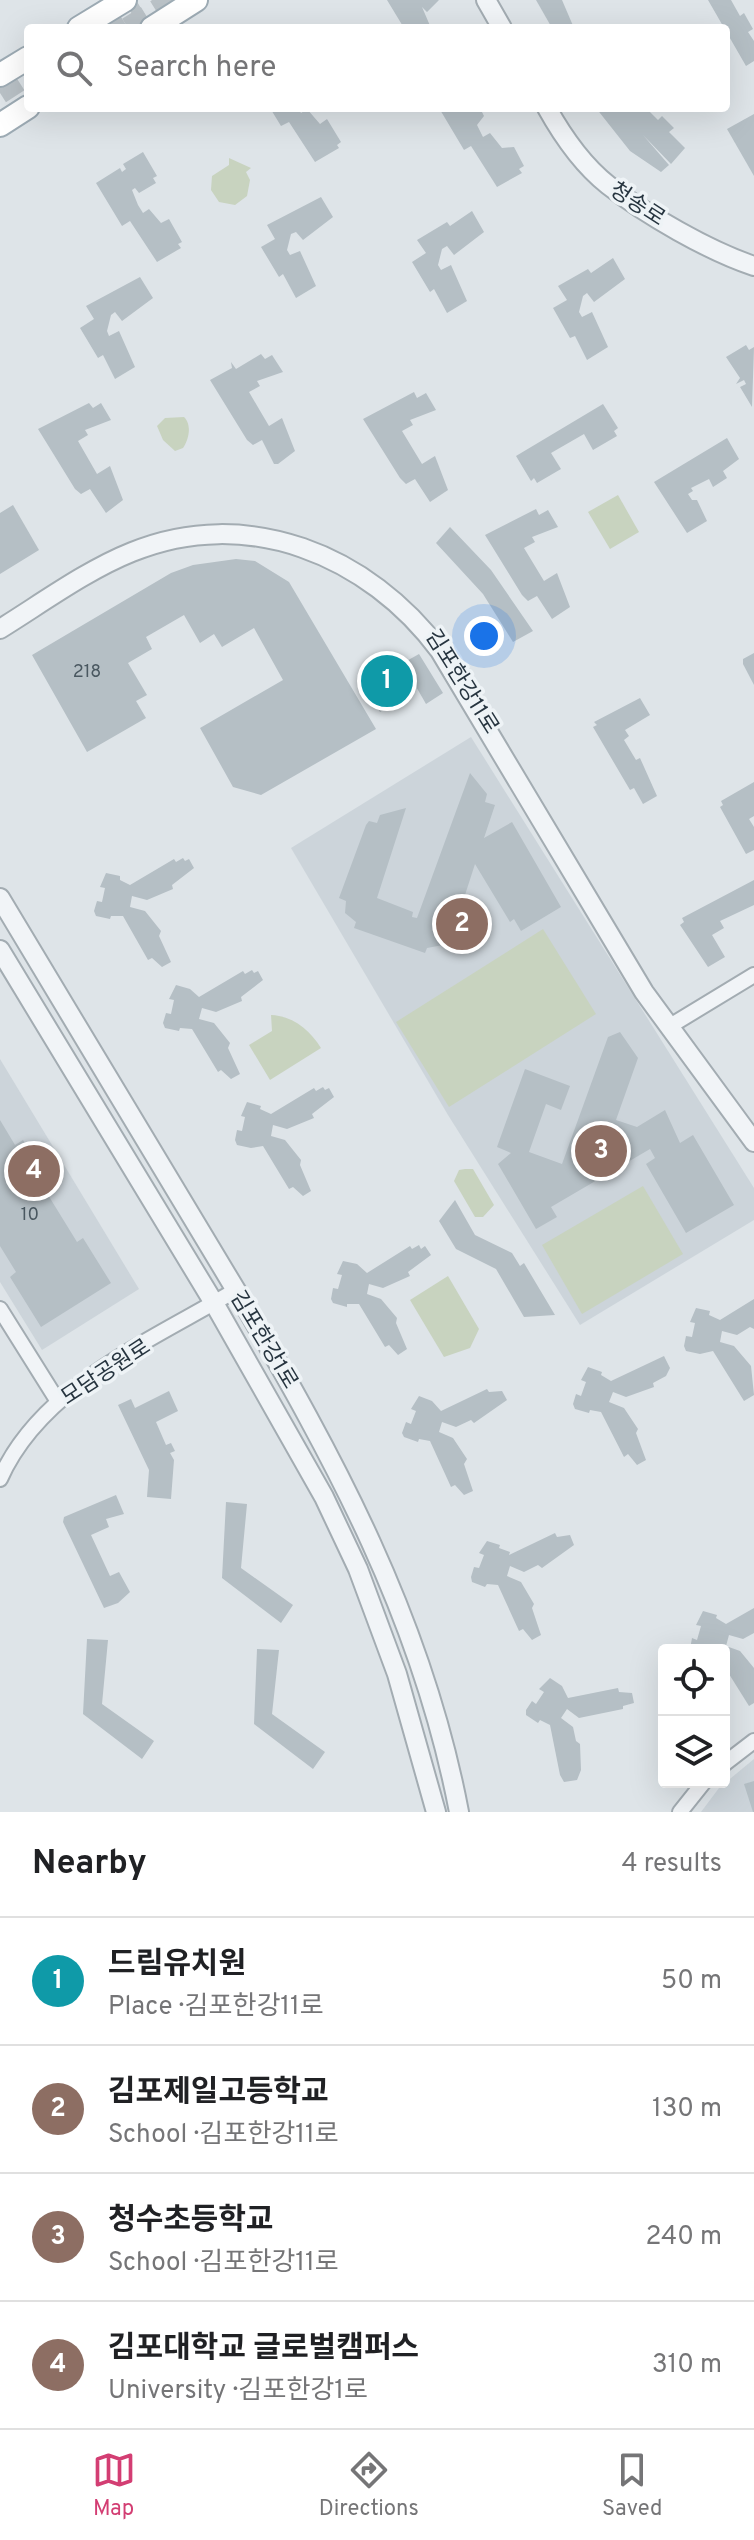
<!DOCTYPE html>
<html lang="en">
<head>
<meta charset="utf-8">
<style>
  body { margin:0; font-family:Overpass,"Noto Sans KR",sans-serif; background:#f2f2f2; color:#202124 }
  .controls { position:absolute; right:24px; bottom:24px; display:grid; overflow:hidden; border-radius:8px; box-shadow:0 8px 32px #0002 }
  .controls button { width:72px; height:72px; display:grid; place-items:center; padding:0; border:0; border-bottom:2px solid #e0e0e0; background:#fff; color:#202124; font:40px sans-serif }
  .you { position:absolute; left:484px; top:636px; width:28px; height:28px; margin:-20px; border:6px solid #fff; border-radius:50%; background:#1a73e8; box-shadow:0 0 0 12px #1a73e833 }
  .badge { display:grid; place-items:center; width:52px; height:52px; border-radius:50%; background:#d33e73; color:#fff; font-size:26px; font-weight:700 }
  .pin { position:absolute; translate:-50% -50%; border:4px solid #fff; box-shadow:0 2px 8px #0006 }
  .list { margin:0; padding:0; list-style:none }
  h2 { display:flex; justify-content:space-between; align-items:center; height:104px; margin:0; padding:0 32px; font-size:34px }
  h2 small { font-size:26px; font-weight:400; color:#757577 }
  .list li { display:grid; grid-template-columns:52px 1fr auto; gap:24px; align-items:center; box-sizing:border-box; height:128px; padding:0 32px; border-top:2px solid #e0e0e0 }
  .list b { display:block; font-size:30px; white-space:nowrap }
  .list p { margin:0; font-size:26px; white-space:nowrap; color:#757577 }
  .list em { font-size:26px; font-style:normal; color:#757577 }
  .icon { flex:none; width:44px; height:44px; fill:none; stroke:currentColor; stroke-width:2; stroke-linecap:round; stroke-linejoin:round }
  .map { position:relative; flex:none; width:754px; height:1812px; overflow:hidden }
  .search { position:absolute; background:#fff; box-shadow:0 8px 32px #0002; left:24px; right:24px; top:24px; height:88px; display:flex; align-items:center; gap:20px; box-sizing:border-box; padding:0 28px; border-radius:8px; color:#757577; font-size:30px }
  .sheet { height:616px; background:#fff }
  nav { display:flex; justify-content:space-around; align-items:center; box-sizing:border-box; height:112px; border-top:2px solid #e0e0e0; background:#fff; font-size:22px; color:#757577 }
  nav a { display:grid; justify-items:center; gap:4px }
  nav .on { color:#d33e73 }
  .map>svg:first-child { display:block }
  .built { fill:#ccd4da }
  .green { fill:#c8d3bf }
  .building { fill:#b5bfc5 }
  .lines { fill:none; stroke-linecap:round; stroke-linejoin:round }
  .primary-tunnel { stroke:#b9c1c6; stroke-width:22; stroke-dasharray:22 11; stroke-linecap:butt }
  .minor-casing { stroke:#a3acb2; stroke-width:18 }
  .tertiary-casing { stroke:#a3acb2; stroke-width:22 }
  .primary-casing { stroke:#9dabb4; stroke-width:26 }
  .minor { stroke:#f1f4f7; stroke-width:14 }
  .tertiary { stroke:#f1f4f7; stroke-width:18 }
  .primary { stroke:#fff; stroke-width:22 }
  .labels { text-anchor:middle; stroke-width:7; stroke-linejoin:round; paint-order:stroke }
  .number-label { font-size:18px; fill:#4a5861 }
  .street-label { font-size:22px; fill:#273540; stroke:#eef3f6 }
</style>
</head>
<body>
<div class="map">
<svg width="754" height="1812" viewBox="0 0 754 1812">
  <rect width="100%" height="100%" fill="#dee4e8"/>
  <g class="built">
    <path d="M471 737 754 1188V1220L580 1325 448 1115 291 848Z"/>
    <path d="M0 1059 139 1289 42 1350 0 1282Z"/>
    <path d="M754 1759V1812H701L719 1788Z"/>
  </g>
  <g class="green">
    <path d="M229 158 251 168 246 172 250 180 247 196 235 205 219 202 211 190 212 176 229 165Z"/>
    <path d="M184 417C192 425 189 439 183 448L175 451 163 440 157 426 165 418Z"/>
    <path d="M618 495 639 532 610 549 588 512Z"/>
    <path d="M543 929 596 1014 449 1107 396 1022Z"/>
    <path d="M271 1015C293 1016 310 1030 321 1048L270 1080 249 1045 272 1031Z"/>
    <path d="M465 1169H473L494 1205 483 1217H475L454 1181 459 1170Z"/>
    <path d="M643 1186 683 1254 582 1314 542 1245Z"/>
    <path d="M448 1276 479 1329 470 1348 444 1357 410 1300Z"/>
  </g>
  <g class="building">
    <path d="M387 0H439L427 12 422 7 431 28H404Z"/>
    <path d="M536 0H562L574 28H552Z"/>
    <path d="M708 0H731L740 16 744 13 753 29 748 32 754 41V61L746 66Z"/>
    <path d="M270 108H298L301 113 307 109 320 124 327 119 341 142 337 145 339 148 315 162 289 122 281 126Z"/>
    <path d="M439 108 481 110 484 116 477 125 483 137 490 133 502 148 514 147 524 166 519 169 522 173 497 187 471 146 464 150Z"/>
    <path d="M596 108H646L658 120 662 116 674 128 669 132 685 148 671 164 643 135 669 165 661 172 630 151Z"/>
    <path d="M754 114V176L727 129Z"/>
    <path d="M143 152 157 176 153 178 156 183 139 193 135 188 132 190 138 205 143 213 149 209 161 223 169 219 182 242 178 244 181 248 157 262 130 221 122 226 96 183 120 168 122 172 126 169 123 164Z"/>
    <path d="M321 197 333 217 303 240 296 232 291 234 287 250 290 255 300 251 316 286 296 298 283 274 279 277 261 247 275 239 267 225Z"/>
    <path d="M472 211 484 232 454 255 447 246 442 249 438 265 441 270 451 265 467 301 447 313 434 289 430 292 412 262 426 253 417 240 447 222 450 226Z"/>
    <path d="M613 258 625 279 594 302 587 293 583 296 579 312 582 317 592 312 608 347 587 360 575 336 570 338 553 308 567 300 558 286 588 269 591 273Z"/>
    <path d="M140 277 153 298 122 321 115 312 111 315 107 331 109 336 119 331 135 367 115 379 103 355 98 358 80 328 94 319 86 306Z"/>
    <path d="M746 345 749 350 754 347 752 407 740 387 746 384 744 380 736 384 740 378 726 357Z"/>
    <path d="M261 354 265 359 272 355 283 372 257 381 260 386 249 392 269 426 282 418 295 451 278 464H274L262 440 253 445 247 440 210 380 232 368 231 362 236 369Z"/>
    <path d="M414 392 417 398 426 393 436 410 410 420 413 425 402 431 422 464 435 456 448 490 430 502 415 479 406 484 400 478 363 419Z"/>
    <path d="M89 403 93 408 101 403 111 420 85 430 88 435 78 441 97 474 110 466 123 500 106 513 90 489 81 494 75 489 38 429Z"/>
    <path d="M603 404 618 428 614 431 617 436 593 450 584 434 551 453 561 469 537 483 534 478 531 481 516 456Z"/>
    <path d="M727 438 739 459 723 471 727 478 713 487 709 479 691 488 693 491 688 494 692 500H697L707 521 687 533 654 482Z"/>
    <path d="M13 505 39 550 0 574V513Z"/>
    <path d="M536 509 539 515 548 510 558 527 532 537 535 542 524 548 544 581 557 573 570 607 552 619 537 596 528 601 522 595 485 535Z"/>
    <path d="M450 527 491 570 533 631 513 642 483 594 436 543Z"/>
    <path d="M236 559 255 561 289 582 376 729 261 795 233 787 200 728 283 680 254 628 222 647 214 634 200 643 184 615 146 637 152 649 128 663 147 695 136 701 146 718 87 752 32 655 171 573 193 565Z"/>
    <path d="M754 653V685L743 664V659Z"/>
    <path d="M419 654 443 693 426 704 410 676 387 690 394 704 380 712 364 685Z"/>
    <path d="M640 698 650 715 625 730 629 736 624 740 636 760 640 758 657 796 643 804 634 788 630 790 593 727 597 725 594 722Z"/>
    <path d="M470 773 487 794 485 802 495 805 484 838 512 822 561 907 521 931 514 919 510 922 475 864 465 895 477 906 476 914 459 942 427 948 425 953 354 928 356 922 345 913 346 901 339 898 366 825 369 821 377 823 380 815 406 808 377 898 413 912 412 917 417 918Z"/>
    <path d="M754 782V816L749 819 754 827V850L746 854 720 807 723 805 721 801Z"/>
    <path d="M183 858 185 861 189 859 194 868 172 885 173 889 147 900 132 896 130 907 145 911 161 931 159 936 171 962 162 967 152 958 148 960 123 916H111L110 919 96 916 94 911 97 901 102 902 105 888 100 887 106 873 120 876V880L130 885 174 859 176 862Z"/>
    <path d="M754 880V905L720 921 724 928 712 935 725 957 708 967 680 925 684 922 682 918Z"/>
    <path d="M252 970 254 973 258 971 263 980 241 997 242 1001 216 1012 202 1008 199 1019 214 1023 230 1043 228 1048 240 1074 231 1079 221 1070 218 1072 192 1029 180 1028 179 1031 165 1028 163 1023 166 1013 171 1014 174 1000 169 999 176 985 190 989 199 997 243 971 245 974Z"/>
    <path d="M620 1032 638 1058 616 1120 637 1127 665 1110 680 1143 693 1135 734 1205 686 1233 646 1164 655 1158 650 1149 551 1207 557 1217 536 1229 498 1164 511 1153 497 1147 525 1069 570 1086 561 1110 546 1104 529 1152 562 1164 608 1037Z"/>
    <path d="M323 1087 325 1090 329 1088 334 1097 312 1114 314 1118 287 1129 273 1125 271 1136 285 1140 301 1160 300 1165 311 1191 303 1196 293 1187 289 1189 263 1146 251 1148 237 1145 235 1140 237 1130 242 1131 245 1117 241 1116 247 1102 261 1106 260 1109 271 1114 314 1088 316 1091Z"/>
    <path d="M0 1120 15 1145 23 1140 51 1186 45 1190 77 1242 83 1238 111 1283 41 1327 10 1277 16 1272 0 1246Z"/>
    <path d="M455 1200 475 1235 512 1253 520 1266 524 1263 555 1315 524 1317 496 1269 456 1249 439 1221Z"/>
    <path d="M419 1245 421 1249 425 1246 431 1255 408 1272 410 1276 383 1288 369 1284 367 1294 381 1299 397 1318 396 1323 407 1349 398 1355 389 1345 385 1347 359 1304H347V1307L333 1303 331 1299 333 1288 338 1289 342 1275 337 1274 343 1261 357 1264 367 1273 410 1246 412 1249Z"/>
    <path d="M754 1299V1329L750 1327 737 1335 722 1331 720 1342 734 1346 751 1366 754 1395 744 1401 713 1351 700 1354 686 1351 684 1346 686 1336 692 1337 695 1323 690 1322 696 1308 710 1311 709 1315 720 1320Z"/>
    <path d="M664 1356 670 1368 666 1376 653 1383 654 1387 626 1397 613 1392 609 1402 624 1408 638 1429 636 1433 646 1460 637 1465 628 1454 624 1457 601 1412 590 1410 589 1413 575 1409 573 1404 576 1394 581 1396 586 1382 581 1380 588 1367 602 1372 601 1375 611 1381Z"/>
    <path d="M487 1389 489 1392 502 1391 507 1400 474 1423 471 1420 456 1427 442 1422 439 1432 453 1438 467 1459 464 1464 473 1491 464 1495 455 1485 451 1487 430 1441 419 1439 418 1442 404 1437 402 1433 406 1422 411 1424 416 1411 411 1409 419 1396 432 1401 441 1411Z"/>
    <path d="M169 1391 178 1411 156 1422 166 1445 171 1443 175 1451 170 1453 174 1460 171 1499 147 1497 149 1470 118 1405 131 1399 135 1408Z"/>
    <path d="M116 1495 124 1514 106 1519 109 1527 91 1535 110 1576 119 1572 130 1592 118 1603 104 1608 63 1522 64 1517Z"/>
    <path d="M226 1502 247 1504 241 1568 293 1605 281 1623 222 1578Z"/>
    <path d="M555 1533 557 1537 570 1535 574 1545 542 1568 538 1565 524 1572 510 1566 507 1576 521 1582 534 1604 532 1608 541 1635 532 1640 523 1629 519 1631 498 1585 487 1584 485 1587 472 1582 471 1577 474 1567 479 1568 484 1555 479 1553 487 1541 500 1545 499 1548 510 1552 509 1555Z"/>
    <path d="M754 1608V1633L743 1639 729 1635 726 1646 740 1651 754 1668V1703L749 1706 724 1666V1650L690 1649 692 1638 697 1640 701 1626 696 1625 703 1611 717 1615 716 1618 726 1624Z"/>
    <path d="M87 1639 108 1640 102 1704 154 1741 142 1759 83 1714Z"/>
    <path d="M257 1649 279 1650 272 1714 325 1752 313 1769 254 1724Z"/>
    <path d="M550 1678 562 1686 568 1698 618 1688 619 1692 632 1693 634 1703 623 1706V1709L579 1718 567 1709 561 1718 573 1727 576 1741 580 1744 581 1770 577 1780 564 1782 560 1775 550 1725 540 1720 538 1723 526 1715V1710L532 1701 536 1704 544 1692 539 1689Z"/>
    <path d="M754 1781V1812H753L744 1784Z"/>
  </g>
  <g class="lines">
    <g class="primary-tunnel">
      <path d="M102 28 139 5"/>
      <path d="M128 28 173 0"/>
      <path d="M0 93 28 75"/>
    </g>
    <g class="minor-casing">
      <g id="minor">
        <path d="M670 1026 754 975"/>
        <path d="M0 1309 57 1400"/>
        <path d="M0 1479C41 1386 152 1340 236 1290"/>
        <path d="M724 1764 754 1741"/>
        <path d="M680 1812 704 1782"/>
      </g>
    </g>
    <g class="tertiary-casing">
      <g id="tertiary">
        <path d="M486 0 502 28"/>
        <path d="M547 108C562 135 584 166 608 185 646 215 709 251 754 266"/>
        <path d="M0 629C42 603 87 570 132 552 247 505 369 555 440 651L644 992 754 1142"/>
        <path d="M0 898C78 1030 159 1160 237 1292 335 1460 422 1618 459 1812"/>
        <path d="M0 950 214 1303 324 1497 358 1569 397 1674 436 1812"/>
      </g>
    </g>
    <g class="primary-casing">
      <g id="primary">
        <path d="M79 28 125 0"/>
        <path d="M152 28 196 0"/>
        <path d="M0 75 28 58"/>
        <path d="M0 125 28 107"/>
      </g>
    </g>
    <use href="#minor" class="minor"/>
    <use href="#tertiary" class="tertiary"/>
    <use href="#primary" class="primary"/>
  </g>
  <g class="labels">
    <g class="number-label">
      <text x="87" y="677">218</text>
      <text x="30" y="1220">10</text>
    </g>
    <g class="street-label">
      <text transform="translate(638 203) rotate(33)" y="8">청송로</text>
      <text transform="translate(463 681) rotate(58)" y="8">김포한강11로</text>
      <text transform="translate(265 1339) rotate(59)" y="8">김포한강1로</text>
      <text transform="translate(105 1371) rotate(-33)" y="8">모담공원로</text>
    </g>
  </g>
</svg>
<div class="controls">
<button><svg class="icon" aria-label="locate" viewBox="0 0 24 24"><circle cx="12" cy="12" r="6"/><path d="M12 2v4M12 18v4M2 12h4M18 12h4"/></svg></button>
<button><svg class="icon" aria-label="layers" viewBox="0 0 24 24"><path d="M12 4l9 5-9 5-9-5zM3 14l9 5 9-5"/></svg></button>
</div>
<div class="you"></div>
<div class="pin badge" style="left:387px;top:681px;background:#0f9aa8">1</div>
<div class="pin badge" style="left:462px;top:924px;background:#8d6e63">2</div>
<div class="pin badge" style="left:601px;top:1151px;background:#8d6e63">3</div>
<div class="pin badge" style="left:34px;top:1171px;background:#8d6e63">4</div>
<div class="search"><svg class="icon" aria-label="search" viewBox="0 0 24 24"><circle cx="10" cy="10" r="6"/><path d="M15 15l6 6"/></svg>Search here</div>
</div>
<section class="sheet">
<h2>Nearby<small>4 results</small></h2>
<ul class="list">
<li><span class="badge" style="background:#0f9aa8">1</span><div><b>드림유치원</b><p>Place · 김포한강11로</p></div><em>50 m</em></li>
<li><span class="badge" style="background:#8d6e63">2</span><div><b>김포제일고등학교</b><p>School · 김포한강11로</p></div><em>130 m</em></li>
<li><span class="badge" style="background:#8d6e63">3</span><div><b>청수초등학교</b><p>School · 김포한강11로</p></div><em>240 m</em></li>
<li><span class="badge" style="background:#8d6e63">4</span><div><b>김포대학교 글로벌캠퍼스</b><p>University · 김포한강1로</p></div><em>310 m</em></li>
</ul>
</section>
<nav>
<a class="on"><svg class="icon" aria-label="map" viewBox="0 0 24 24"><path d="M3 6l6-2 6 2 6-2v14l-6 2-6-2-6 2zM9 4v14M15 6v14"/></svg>Map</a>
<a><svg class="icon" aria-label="directions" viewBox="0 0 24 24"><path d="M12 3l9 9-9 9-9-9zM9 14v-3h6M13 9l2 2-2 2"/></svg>Directions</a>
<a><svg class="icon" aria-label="saved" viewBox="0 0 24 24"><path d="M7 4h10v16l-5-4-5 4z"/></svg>Saved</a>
</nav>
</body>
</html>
